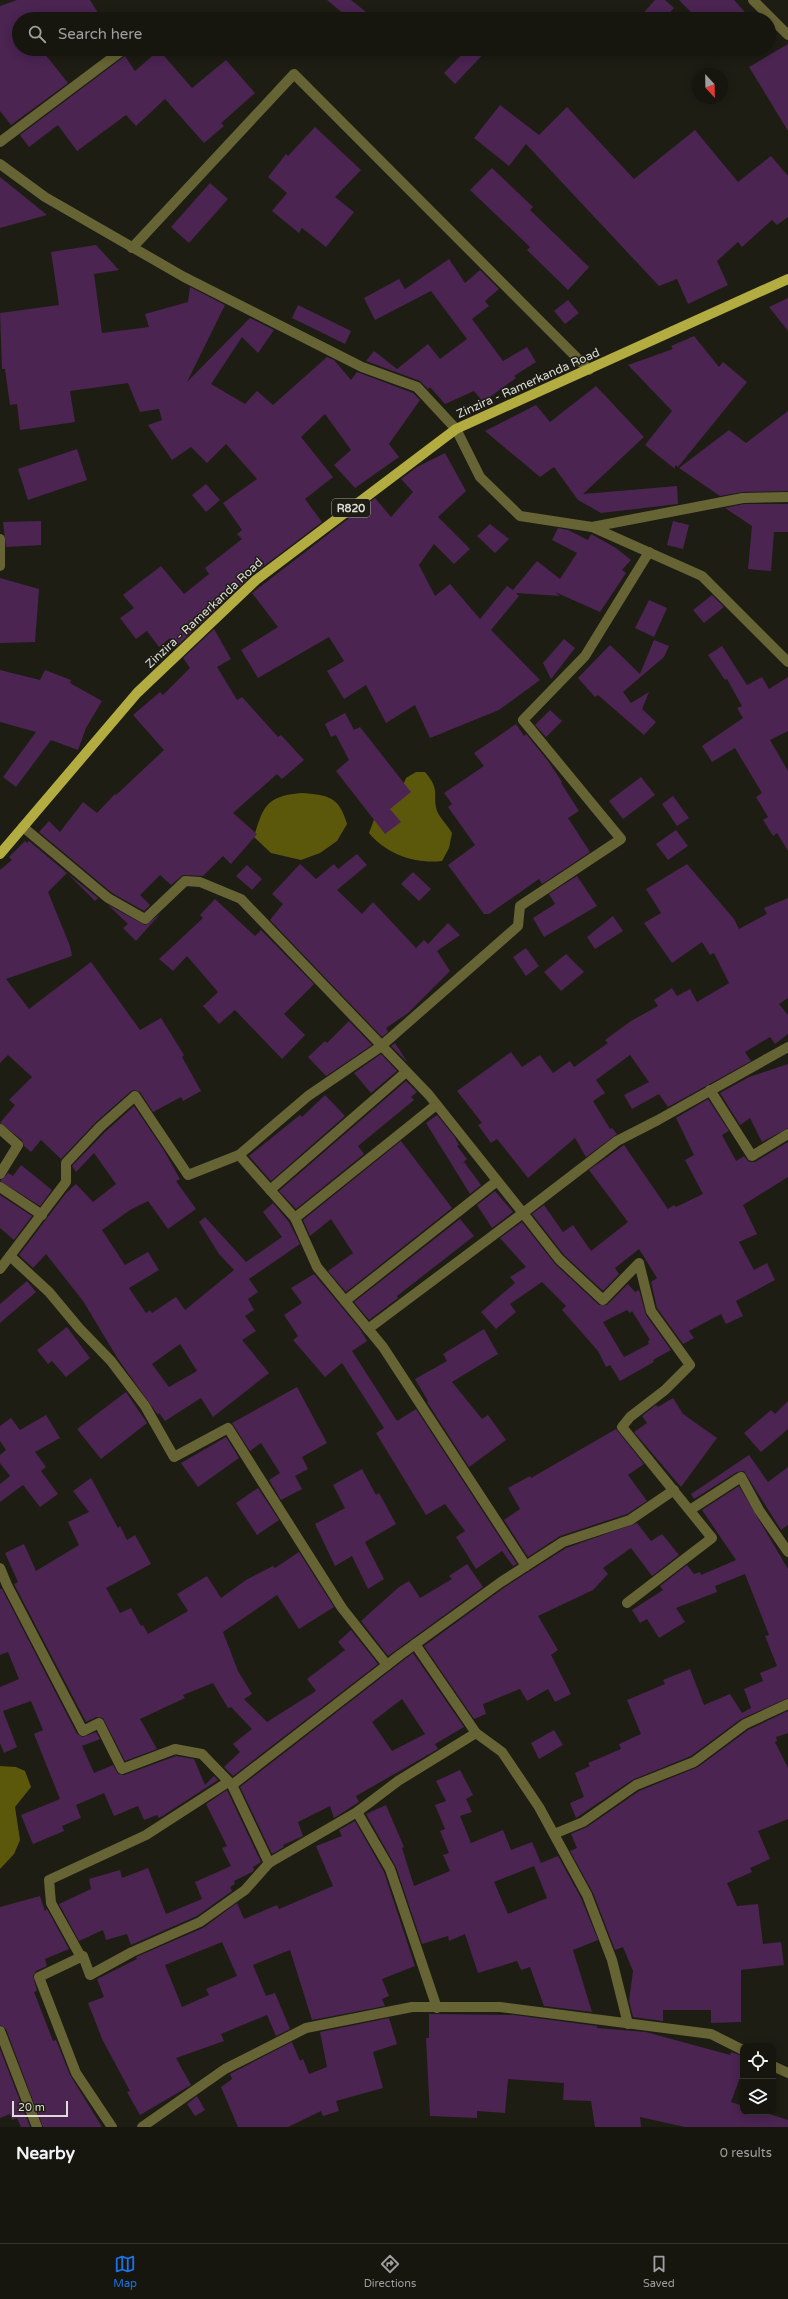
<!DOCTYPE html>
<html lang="en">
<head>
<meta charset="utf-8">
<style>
  body { margin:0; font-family:"Varela Round",sans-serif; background:#1f1f18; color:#f1f3f6 }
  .controls { position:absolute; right:12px; bottom:12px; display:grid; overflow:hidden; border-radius:8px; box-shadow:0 2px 10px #0003 }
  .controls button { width:36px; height:36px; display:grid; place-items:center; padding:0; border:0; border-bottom:1px solid #35352f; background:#16160f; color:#f1f3f6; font:20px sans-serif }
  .compass { position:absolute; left:692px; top:68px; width:36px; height:36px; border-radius:50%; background:#16160f; box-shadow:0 2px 10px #0003; rotate:158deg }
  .scale { position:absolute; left:12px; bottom:10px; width:56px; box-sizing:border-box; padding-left:4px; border:2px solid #ddddd7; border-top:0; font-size:11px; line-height:14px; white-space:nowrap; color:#ddddd7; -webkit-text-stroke:3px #1d1d14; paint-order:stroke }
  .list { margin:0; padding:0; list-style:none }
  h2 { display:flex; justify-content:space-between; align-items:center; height:52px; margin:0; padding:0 16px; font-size:17px }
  h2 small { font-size:13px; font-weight:400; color:#9e9f9e }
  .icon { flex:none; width:22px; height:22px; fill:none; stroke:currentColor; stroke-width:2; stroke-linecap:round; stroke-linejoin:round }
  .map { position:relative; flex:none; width:788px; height:2127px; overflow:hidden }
  .search { position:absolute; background:#16160f; box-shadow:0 2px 10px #0003; left:12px; right:12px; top:12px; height:44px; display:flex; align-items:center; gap:10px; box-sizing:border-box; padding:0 14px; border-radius:22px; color:#9e9f9e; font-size:15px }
  .sheet { height:116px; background:#16160f }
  nav { display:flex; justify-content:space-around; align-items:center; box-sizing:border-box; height:56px; border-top:1px solid #35352f; background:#16160f; font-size:11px; color:#9e9f9e }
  nav a { display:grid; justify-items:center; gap:2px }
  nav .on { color:#1a73e8 }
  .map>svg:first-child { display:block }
  .water { fill:#5c580b }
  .building { fill:#4b2452; fill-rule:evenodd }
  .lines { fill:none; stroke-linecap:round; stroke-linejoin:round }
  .minor { stroke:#666434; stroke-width:10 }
  .major { stroke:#b3ac40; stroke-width:10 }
  .labels { text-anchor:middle; stroke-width:3; stroke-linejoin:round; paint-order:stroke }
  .shield { fill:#1d1d14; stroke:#a3a39c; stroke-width:1 }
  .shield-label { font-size:11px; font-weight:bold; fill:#ddddd7 }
  .street-label { font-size:12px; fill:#ddddd7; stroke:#1d1d14 }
</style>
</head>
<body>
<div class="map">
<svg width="788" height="2127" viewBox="0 0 788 2127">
  <rect width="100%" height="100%" fill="#1d1d14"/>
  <g class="water">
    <path d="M416 772H425C441 791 432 793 437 811 440 818 448 826 452 833L449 848 442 861C415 864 386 854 369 833L375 817 402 788 406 778Z"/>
    <path d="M301 793C328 795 339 796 347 824L337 841 320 853 301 860 271 853 254 837C263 807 266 796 301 793Z"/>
    <path d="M0 1766 16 1767 25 1771 31 1787 15 1807 20 1840 14 1854 0 1869Z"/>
  </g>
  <g class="building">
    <path d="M17 0H90L102 19H19V49H41L68 83 11 125 0 111V6Z"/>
    <path d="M327 0H351L375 19H350Z"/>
    <path d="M655 0H665L674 8 664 19H638Z"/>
    <path d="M679 0H734L751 19H698Z"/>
    <path d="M788 44V131L749 67Z"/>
    <path d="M467 49H488L455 84 444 73Z"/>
    <path d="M159 50 192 88 226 60 255 93 221 123 224 126 204 143 165 99 136 126 126 115 77 151 58 125 29 147 20 135 125 56 135 71Z"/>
    <path d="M500 105 539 135 567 107 634 179 695 130 738 182 771 156 788 176V217L777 225 772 220 742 247 738 242 717 261 728 285 688 304 677 279 659 286 526 144 509 166 474 138Z"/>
    <path d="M315 127 361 170 335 197 354 212 326 247 302 228 299 233 272 211 287 193 268 177 286 154 288 156Z"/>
    <path d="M492 168 533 207 530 210 589 267 568 290 527 250 530 247 470 190Z"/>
    <path d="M0 177 47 215 0 228Z"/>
    <path d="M210 183 228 199 189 243 171 227Z"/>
    <path d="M96 245 119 270 94 274 102 333 149 327 145 314 188 302 190 287 225 305 187 382 250 318 274 330 258 353 242 337 211 384 245 404 257 391 273 405 327 357 334 360 351 380 357 372 413 393 420 400 389 444 399 457 355 488 334 465 351 450 325 414 301 437 333 477 305 499 322 522 252 575 176 647 170 638 159 647 147 631 136 639 120 618 134 608 123 595 161 566 184 594 209 574 205 568 242 539 237 534 242 530 223 503 257 479 226 444 207 463 191 447 172 460 148 425 162 420 159 409 140 412 128 383 70 391 75 422 20 430 17 404 10 405 5 369H2L0 313 59 305 51 252Z"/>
    <path d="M449 259 465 283 480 270 499 289 485 301 489 306 472 319 503 361 527 347 536 362 514 376 516 378 483 402 474 391 445 404 430 387 428 389 420 381 366 361 374 351 397 369 428 344 440 359 467 339 431 291 375 320 364 298 399 279 405 289Z"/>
    <path d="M788 298V331L769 307Z"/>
    <path d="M568 300 579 313 565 324 554 311Z"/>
    <path d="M298 305 351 331 345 344 292 318Z"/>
    <path d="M694 336 719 367 723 362 747 382 678 467 675 465V469L645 445 672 411 628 365 673 349 671 346Z"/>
    <path d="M596 386 644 437 583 494 677 486 678 504 601 513 578 500 554 467 540 477 485 431 536 405 550 422Z"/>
    <path d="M788 411V491L743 492 720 496 679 468 729 430 746 443Z"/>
    <path d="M77 449 87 480 28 500 18 469Z"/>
    <path d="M445 453 466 491 438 517 470 549 454 564 434 544 419 565 435 596 450 584 480 619 507 586 513 590 537 561 560 579 577 553 552 540 558 528 568 530 588 540 591 534 616 548 631 560 622 570 626 573 600 612 555 592 560 596 516 593 519 596 491 630 540 680 499 710 430 738 415 705 386 723 366 685 344 699 327 671 344 661 329 637 258 678 241 650 278 627 252 593 375 498 391 517 413 492 401 479 417 467Z"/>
    <path d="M206 484 220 500 206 512 192 495Z"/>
    <path d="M744 504H788V532H774L771 571 748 569 752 526 725 508Z"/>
    <path d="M41 521V545L6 547 3 522Z"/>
    <path d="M673 521 689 525 683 549 667 545Z"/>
    <path d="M490 524 509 539 495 553 477 536Z"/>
    <path d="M0 578 39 589 35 642 0 643Z"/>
    <path d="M712 595 724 607 704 623 693 610Z"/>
    <path d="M649 600 667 608 654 637 635 628Z"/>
    <path d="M214 629 231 659 217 667 237 700 242 697 278 737 281 735 304 760 282 779 277 774 233 813 257 834 231 864 223 856 203 876 183 875 171 885 160 875 140 895 150 905 144 911 112 893 39 832 49 821 60 832 83 802 97 813 115 794 116 795 164 750 133 715 160 692 163 695 190 668 183 658Z"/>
    <path d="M564 639 575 648 551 679 543 663Z"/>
    <path d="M654 640 669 646 664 657 623 692 631 703 649 692 642 709 656 722 644 735 598 695 595 697 578 678 610 645 640 674Z"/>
    <path d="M722 646 747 685 762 677 769 689 788 677V731L770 740 788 771V851L777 833 773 836 763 820 768 817 756 797 762 793 735 748 712 762 702 746 743 718 737 708 742 706 727 679 725 680 708 655Z"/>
    <path d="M0 670 40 680 45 670 71 680 70 683 102 701 86 728 78 750 51 740 16 787 3 777 36 732 0 722Z"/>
    <path d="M550 710 562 721 546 737 535 725Z"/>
    <path d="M345 713 354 730 360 727 411 792 390 809 401 822 385 834 336 771 349 760 336 735 331 737 325 724Z"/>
    <path d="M516 724 524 736 526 734 548 761 562 782 561 783 579 811 568 818 590 852 542 884 539 879 489 914H484L448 865 475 845 448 807 452 804 444 793 484 766 474 753Z"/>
    <path d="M641 777 655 795 623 819 609 801Z"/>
    <path d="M673 796 689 818 677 826 662 804Z"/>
    <path d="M676 830 688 846 668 860 656 844Z"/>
    <path d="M25 841 27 843 29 841 67 873 48 892 70 946 72 956 6 979 29 1009 91 962 140 1030 161 1018 184 1055 182 1057 201 1091 183 1101 181 1097 153 1112 140 1092 134 1090 131 1091 96 1122 61 1159 41 1140 31 1152 24 1146 22 1140 0 1123 15 1105 9 1100 32 1077 8 1055 0 1063V870L12 860 9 857Z"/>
    <path d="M357 854 367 865 337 890 362 914 373 902 416 948 424 940 428 944 448 923 460 935 437 951 450 971 408 1013 386 1028 388 1032 382 1037 270 920 283 904 272 894 300 864 316 879 334 864 338 869Z"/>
    <path d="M687 864 734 919 739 929 767 914 764 908 788 898V998L779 1004 788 1015V1034L775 1044 770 1037 745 1052 751 1061 668 1107 659 1094 632 1109 624 1095 649 1082 630 1055 596 1080 605 1093 593 1101 610 1129 612 1128 617 1134 586 1157 575 1138 528 1178 497 1139 491 1143 478 1125 482 1123 457 1091 511 1052 522 1067 540 1055 553 1073 570 1061 574 1067 608 1043 605 1040 631 1021 658 1006 654 1000 672 988 677 996 690 989 697 1002 729 983 714 953 710 955 702 942 672 963 644 923 661 913 646 889Z"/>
    <path d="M247 865 262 879 252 890 236 876Z"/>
    <path d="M413 872 431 889 419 901 401 884Z"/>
    <path d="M67 873 98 898 95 901Z"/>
    <path d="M577 876 597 906 544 937 533 918 555 904 549 894Z"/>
    <path d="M215 899 255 936 261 930 314 984 284 1014 305 1035 282 1059 235 1010 219 1024 203 1006 218 992 187 956 173 971 159 959 203 918 200 915Z"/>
    <path d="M108 905 145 925 160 914 136 941 123 928 128 924Z"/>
    <path d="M613 916 623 931 595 949 587 937Z"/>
    <path d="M526 948 539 966 526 976 513 957Z"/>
    <path d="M566 954 584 972 561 991 544 972Z"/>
    <path d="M349 1021 372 1045 326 1076 308 1057 325 1041 327 1043Z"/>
    <path d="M395 1043 408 1063 391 1046Z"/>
    <path d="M381 1054 397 1071 371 1093 354 1073Z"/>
    <path d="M788 1064V1128L762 1142 750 1118 740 1125 720 1093 749 1077Z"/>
    <path d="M406 1081 417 1092 411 1097 414 1100 358 1146 364 1154 296 1209 279 1191Z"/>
    <path d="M325 1095 345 1116 271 1181 249 1156 300 1115 302 1117Z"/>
    <path d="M708 1099 729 1131 722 1135 736 1161 744 1156 749 1162H755L788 1142V1177L743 1205 757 1234 739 1242 754 1270 767 1263 775 1280 736 1301 743 1316 726 1324 721 1314 689 1331 694 1338 683 1344 657 1308 651 1282 657 1278 639 1249 615 1268 619 1274 603 1291 564 1255 532 1214 544 1205 563 1232 573 1225 591 1251 628 1222 589 1170 624 1145 668 1209 674 1205 676 1207 703 1194 685 1160 694 1155 676 1118Z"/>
    <path d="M134 1106 163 1149 180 1179 176 1181 196 1209 168 1229 148 1201 130 1210 102 1230 125 1265 148 1252 159 1270 129 1288 146 1313 150 1310 152 1313 176 1297 185 1310 234 1270 219 1254 199 1222 205 1217 246 1262 282 1237 263 1212 273 1203 289 1222 300 1244 249 1279 258 1292 248 1299 254 1310 245 1316 256 1331 242 1340 269 1373 213 1417 201 1398 165 1421 159 1413 158 1415 118 1359 83 1301 46 1254 33 1268 19 1255 66 1193 76 1184 93 1202 116 1184 94 1153 76 1172 72 1166 105 1132ZM180 1344 197 1371 169 1387 152 1364Z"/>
    <path d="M437 1115 454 1136 459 1145 457 1146 467 1159 461 1164 464 1162 481 1185 470 1194 426 1123Z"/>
    <path d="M401 1141 452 1208 346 1292 328 1271 353 1253 331 1219 310 1236 303 1220Z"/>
    <path d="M21 1165 52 1190 40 1206 0 1181 8 1173 13 1176Z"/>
    <path d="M495 1191 513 1212 492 1228 477 1205Z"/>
    <path d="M0 1195 32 1216 14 1240 0 1228Z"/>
    <path d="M460 1219 474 1236 397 1296 398 1298 369 1320 354 1302Z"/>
    <path d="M522 1222 555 1264 599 1305H607L628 1284 635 1292 639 1290 646 1315 671 1350 653 1360 654 1362 620 1381 610 1365 606 1367 598 1351 562 1310 566 1306 542 1282 510 1304 516 1312 496 1329 481 1312 515 1283 510 1277 526 1267 500 1238ZM627 1310 630 1313 632 1311 650 1340 648 1341 649 1344 624 1357 603 1322Z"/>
    <path d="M314 1274 360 1329 367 1341 352 1351 397 1421 416 1409 517 1564 513 1566 502 1551 476 1569 456 1537 465 1531 445 1504 426 1515 376 1433 384 1428 342 1363 325 1377 293 1340 298 1336 284 1315 302 1303 291 1288Z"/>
    <path d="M27 1281 36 1292 0 1323V1304Z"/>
    <path d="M67 1327 90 1358 66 1377 52 1361 48 1364 37 1350Z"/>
    <path d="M484 1329 498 1354 452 1382 482 1419 488 1415 506 1440 469 1467 427 1402 428 1401 415 1379 447 1361 443 1354Z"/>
    <path d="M297 1387 327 1443 302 1457 308 1469 295 1476 302 1489 281 1500 269 1480 280 1473 261 1443 250 1451 232 1423Z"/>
    <path d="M126 1392 147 1423 101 1459 77 1429Z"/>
    <path d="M673 1398 683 1414 717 1438 681 1487 634 1432 647 1423 642 1416 656 1405 658 1407Z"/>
    <path d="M788 1401V1429L761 1452 744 1433 771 1410 775 1414Z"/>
    <path d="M46 1415 60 1438 35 1452 46 1467 41 1471 58 1494 40 1507 23 1485 0 1502V1484L10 1476 0 1463V1455L6 1450 0 1441V1426L11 1418 20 1430Z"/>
    <path d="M616 1429 644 1464 628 1475 647 1501 627 1514 560 1536 528 1557 504 1520 520 1509 508 1488 530 1476 531 1478Z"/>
    <path d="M226 1437 239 1458 198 1487 181 1463Z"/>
    <path d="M749 1455 768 1482 788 1467V1525L781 1530 744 1471 737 1472 694 1499 691 1494Z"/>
    <path d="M362 1469 376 1495 379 1493 396 1524 365 1542 384 1579 368 1589 352 1556 335 1566 315 1524 345 1508 333 1485Z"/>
    <path d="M91 1478 118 1528 120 1526 127 1540 135 1535 151 1564 106 1588 120 1613 131 1608 141 1626 143 1625 148 1634 188 1611 177 1594 207 1576 221 1598 246 1580 273 1566 275 1568 299 1552 334 1607 299 1629 277 1595 223 1632 238 1671 252 1694 244 1699 267 1722 316 1691 307 1679 345 1650 338 1642 351 1630 378 1664 233 1776 224 1767 240 1752 233 1744 252 1729 231 1707 228 1708 213 1683 183 1695 185 1698 140 1719 157 1749 125 1761 103 1718 96 1717 86 1722 14 1584 18 1582 5 1553 24 1544 36 1571 79 1545 68 1522 89 1512 73 1491Z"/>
    <path d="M739 1486 788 1569V1698L741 1719 691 1756 632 1780 576 1818 570 1803 584 1797 575 1773 590 1766 588 1763 621 1749 619 1744 641 1734 627 1700 665 1684 663 1680 690 1669 704 1705 730 1694 742 1713 751 1708 744 1689 763 1681 760 1673 777 1666 765 1636 769 1635 745 1574 715 1586 717 1592 676 1608 685 1622 659 1638 647 1619 640 1623 632 1610 663 1590 660 1586 687 1565 694 1574 700 1572 701 1575 736 1560 702 1510Z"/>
    <path d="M258 1488 279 1520 257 1535 236 1503Z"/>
    <path d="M637 1523 651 1541 662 1534 679 1555 652 1576 631 1548 603 1568 608 1574 593 1590 538 1616 558 1650 551 1655 571 1694 555 1702 548 1689 527 1701 520 1689 483 1704 486 1714 474 1719 424 1646 505 1587 566 1548Z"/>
    <path d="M467 1564 483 1587 388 1656 361 1621 399 1587 409 1581 420 1598 452 1579 449 1576Z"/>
    <path d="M0 1589H2L77 1734 83 1737 96 1732 100 1739 82 1746 94 1773 113 1765 118 1774 124 1775 176 1756 194 1759 205 1785 214 1776 218 1780 164 1815 159 1818 157 1815 144 1820 138 1806 114 1816 104 1793 76 1805 81 1818 62 1826 64 1831 33 1844 21 1815 60 1799 34 1734 43 1730 31 1701 3 1711 17 1747 4 1753 0 1743V1687L19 1679 8 1652 0 1655Z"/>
    <path d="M413 1653 464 1727 435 1744 438 1749 356 1796 359 1802 334 1818 330 1806 298 1822 303 1836 283 1845 284 1847 272 1854 240 1787ZM402 1699 425 1734 392 1751 372 1722Z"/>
    <path d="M788 1711V1733L776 1737 777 1741 775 1742 788 1768V1819L758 1831 770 1859 750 1868 752 1872 727 1883 737 1906 758 1904 763 1944 781 1942 784 1965 741 1970V2022L711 2023V2010H663V2021L633 2017 629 2001 633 1971 623 1947 615 1950 593 1893 570 1851 577 1848 571 1834 587 1827 639 1791 698 1767 748 1730Z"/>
    <path d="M554 1730 563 1745 539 1759 531 1743Z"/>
    <path d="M460 1770 473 1795 466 1799 472 1812 460 1816 471 1843 503 1830 511 1850 532 1842 541 1863 558 1856 581 1898 598 1940 573 1950 592 2012 544 2006 530 1967 521 1970 517 1961 478 1973 465 1934 449 1941 448 1936 422 1944 396 1867 366 1814 386 1805 404 1847 402 1848 414 1886 450 1871 443 1855 449 1853 440 1831 445 1829 435 1805 446 1801 436 1781ZM534 1866 547 1898 508 1914 494 1882Z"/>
    <path d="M227 1790 261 1862 253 1867 254 1870 252 1872 234 1881 235 1884 230 1887 232 1891 197 1916 131 1945 127 1934 106 1940 103 1930 79 1941 59 1904 91 1889 89 1879 120 1870 122 1878 148 1868 166 1914 202 1899 195 1882 231 1866 222 1848 227 1846 206 1804Z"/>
    <path d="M355 1821 384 1872 415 1966 382 1979 389 1996 382 1999 385 2006 312 2020 290 1950 253 1965 266 1996 275 1993 290 2029 276 2036 267 2015 221 2034 224 2041 176 2058 191 2085 140 2115 127 2092 130 2091 103 2041 88 2003 104 1997 97 1979 137 1959 136 1957 203 1928 237 1903 244 1919 277 1905 279 1909 333 1886 316 1846 342 1836 339 1830ZM222 1942 237 1976 206 1989 209 1995 182 2007 165 1965Z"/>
    <path d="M40 1896 45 1911 47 1909 69 1949 45 1959 47 1966 36 1971 33 1976 37 1991 34 1992 53 2041 56 2040 70 2075 102 2127H43L6 2029 0 2025V1907Z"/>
    <path d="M429 2014 514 2015 597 2026V2028L646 2032 730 2055 731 2052 743 2056V2070L731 2102 743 2106V2112H763L788 2120V2127H685L640 2117 641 2127H595L591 2101 563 2100 564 2083 508 2079 505 2113 477 2111V2118L430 2116 426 2038H429Z"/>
    <path d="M389 2018 397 2044 373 2052 383 2088 336 2101 339 2111 323 2116 321 2111 288 2127H238L221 2087 232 2079 230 2074 292 2042 300 2061 303 2059 309 2074 327 2067 320 2032Z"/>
    <path d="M0 2049 30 2127H21L17 2118 12 2120 10 2114 0 2118Z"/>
    <path d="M197 2096 205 2110 195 2116 187 2104Z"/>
  </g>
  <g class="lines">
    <g class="minor">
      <path d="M753 0 788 35"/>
      <path d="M0 142 120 52"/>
      <path d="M0 164 45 197 184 277 362 367 417 387 456 429 480 477 520 516 592 527 702 576 788 662"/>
      <path d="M132 248 294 74 589 370"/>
      <path d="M592 527 743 498 788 497"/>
      <path d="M0 539V566"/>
      <path d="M23 827 108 898 145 919 185 881 200 882 241 899 429 1095 523 1213 617 1141 658 1120 788 1047"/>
      <path d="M710 1090 752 1156 788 1134"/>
      <path d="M0 1129 18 1145 0 1174"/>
      <path d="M0 1187 42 1215"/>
      <path d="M270 1190 406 1072"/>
      <path d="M295 1218 436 1105"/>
      <path d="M10 1256 49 1292 79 1328 111 1361 145 1406 174 1457 228 1428 342 1608 387 1665"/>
      <path d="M0 1269 66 1182V1163L100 1127 135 1096 188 1175 239 1155"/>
      <path d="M345 1301 497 1181"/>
      <path d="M368 1329 523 1213 559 1259 603 1300 639 1263 651 1311 690 1365 665 1390 630 1417 622 1427 712 1538 627 1603"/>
      <path d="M690 1510 741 1477 759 1510 788 1552"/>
      <path d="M526 1566 383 1347 317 1267 295 1218 239 1155 308 1096 380 1047 518 926 520 906 621 839 523 720 585 656 649 552"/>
      <path d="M0 1568 7 1585 83 1731 99 1723 122 1769 175 1749 202 1754 232 1785"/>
      <path d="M415 1644 476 1733 502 1752 539 1807 587 1895 612 1960 628 2024"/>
      <path d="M357 1812 390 1869 437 2008"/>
      <path d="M554 1834 583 1822 636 1785 694 1762 745 1724 788 1704"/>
      <path d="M269 1863 357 1812 398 1781 476 1733"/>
      <path d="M81 1957 51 1903 49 1880 146 1835 228 1782"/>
      <path d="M0 2031 37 2127"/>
      <path d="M773 2066 788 2073"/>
      <path d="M112 2127 76 2073 39 1977 83 1956 90 1975 132 1952 200 1922 245 1890 269 1863 232 1785 400 1655 501 1582 563 1542 630 1520 674 1490"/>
      <path d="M142 2127 225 2069 306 2028 412 2007H500L711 2034 743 2050"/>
    </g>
    <path class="major" d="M0 854 137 693 256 580 456 429 788 279"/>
  </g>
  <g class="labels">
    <rect class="shield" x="332" y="499" width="38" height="18" rx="3"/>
    <g class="shield-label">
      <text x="351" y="512">R820</text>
    </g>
    <g class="street-label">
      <text transform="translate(528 383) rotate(-24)" y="4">Zinzira - Ramerkanda Road</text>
      <text transform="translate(204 613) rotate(-43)" y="4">Zinzira - Ramerkanda Road</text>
    </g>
  </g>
</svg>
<div class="controls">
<button><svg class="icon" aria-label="locate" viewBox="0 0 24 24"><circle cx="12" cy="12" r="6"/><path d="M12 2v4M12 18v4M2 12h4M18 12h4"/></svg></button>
<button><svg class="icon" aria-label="layers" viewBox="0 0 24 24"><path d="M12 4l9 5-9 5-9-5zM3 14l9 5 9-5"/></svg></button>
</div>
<svg class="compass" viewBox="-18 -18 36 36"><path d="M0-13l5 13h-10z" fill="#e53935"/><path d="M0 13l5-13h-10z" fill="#9e9f9e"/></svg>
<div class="scale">20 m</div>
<div class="search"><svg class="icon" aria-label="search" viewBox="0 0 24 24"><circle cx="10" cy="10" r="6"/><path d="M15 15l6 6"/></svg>Search here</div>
</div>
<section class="sheet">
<h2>Nearby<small>0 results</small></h2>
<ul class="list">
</ul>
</section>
<nav>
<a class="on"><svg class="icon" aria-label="map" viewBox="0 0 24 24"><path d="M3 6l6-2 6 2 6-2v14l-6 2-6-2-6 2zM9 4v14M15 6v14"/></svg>Map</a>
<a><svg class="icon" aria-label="directions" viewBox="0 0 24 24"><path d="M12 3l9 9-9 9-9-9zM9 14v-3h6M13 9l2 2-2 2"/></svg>Directions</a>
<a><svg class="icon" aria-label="saved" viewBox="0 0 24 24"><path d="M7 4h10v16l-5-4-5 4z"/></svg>Saved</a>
</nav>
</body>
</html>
